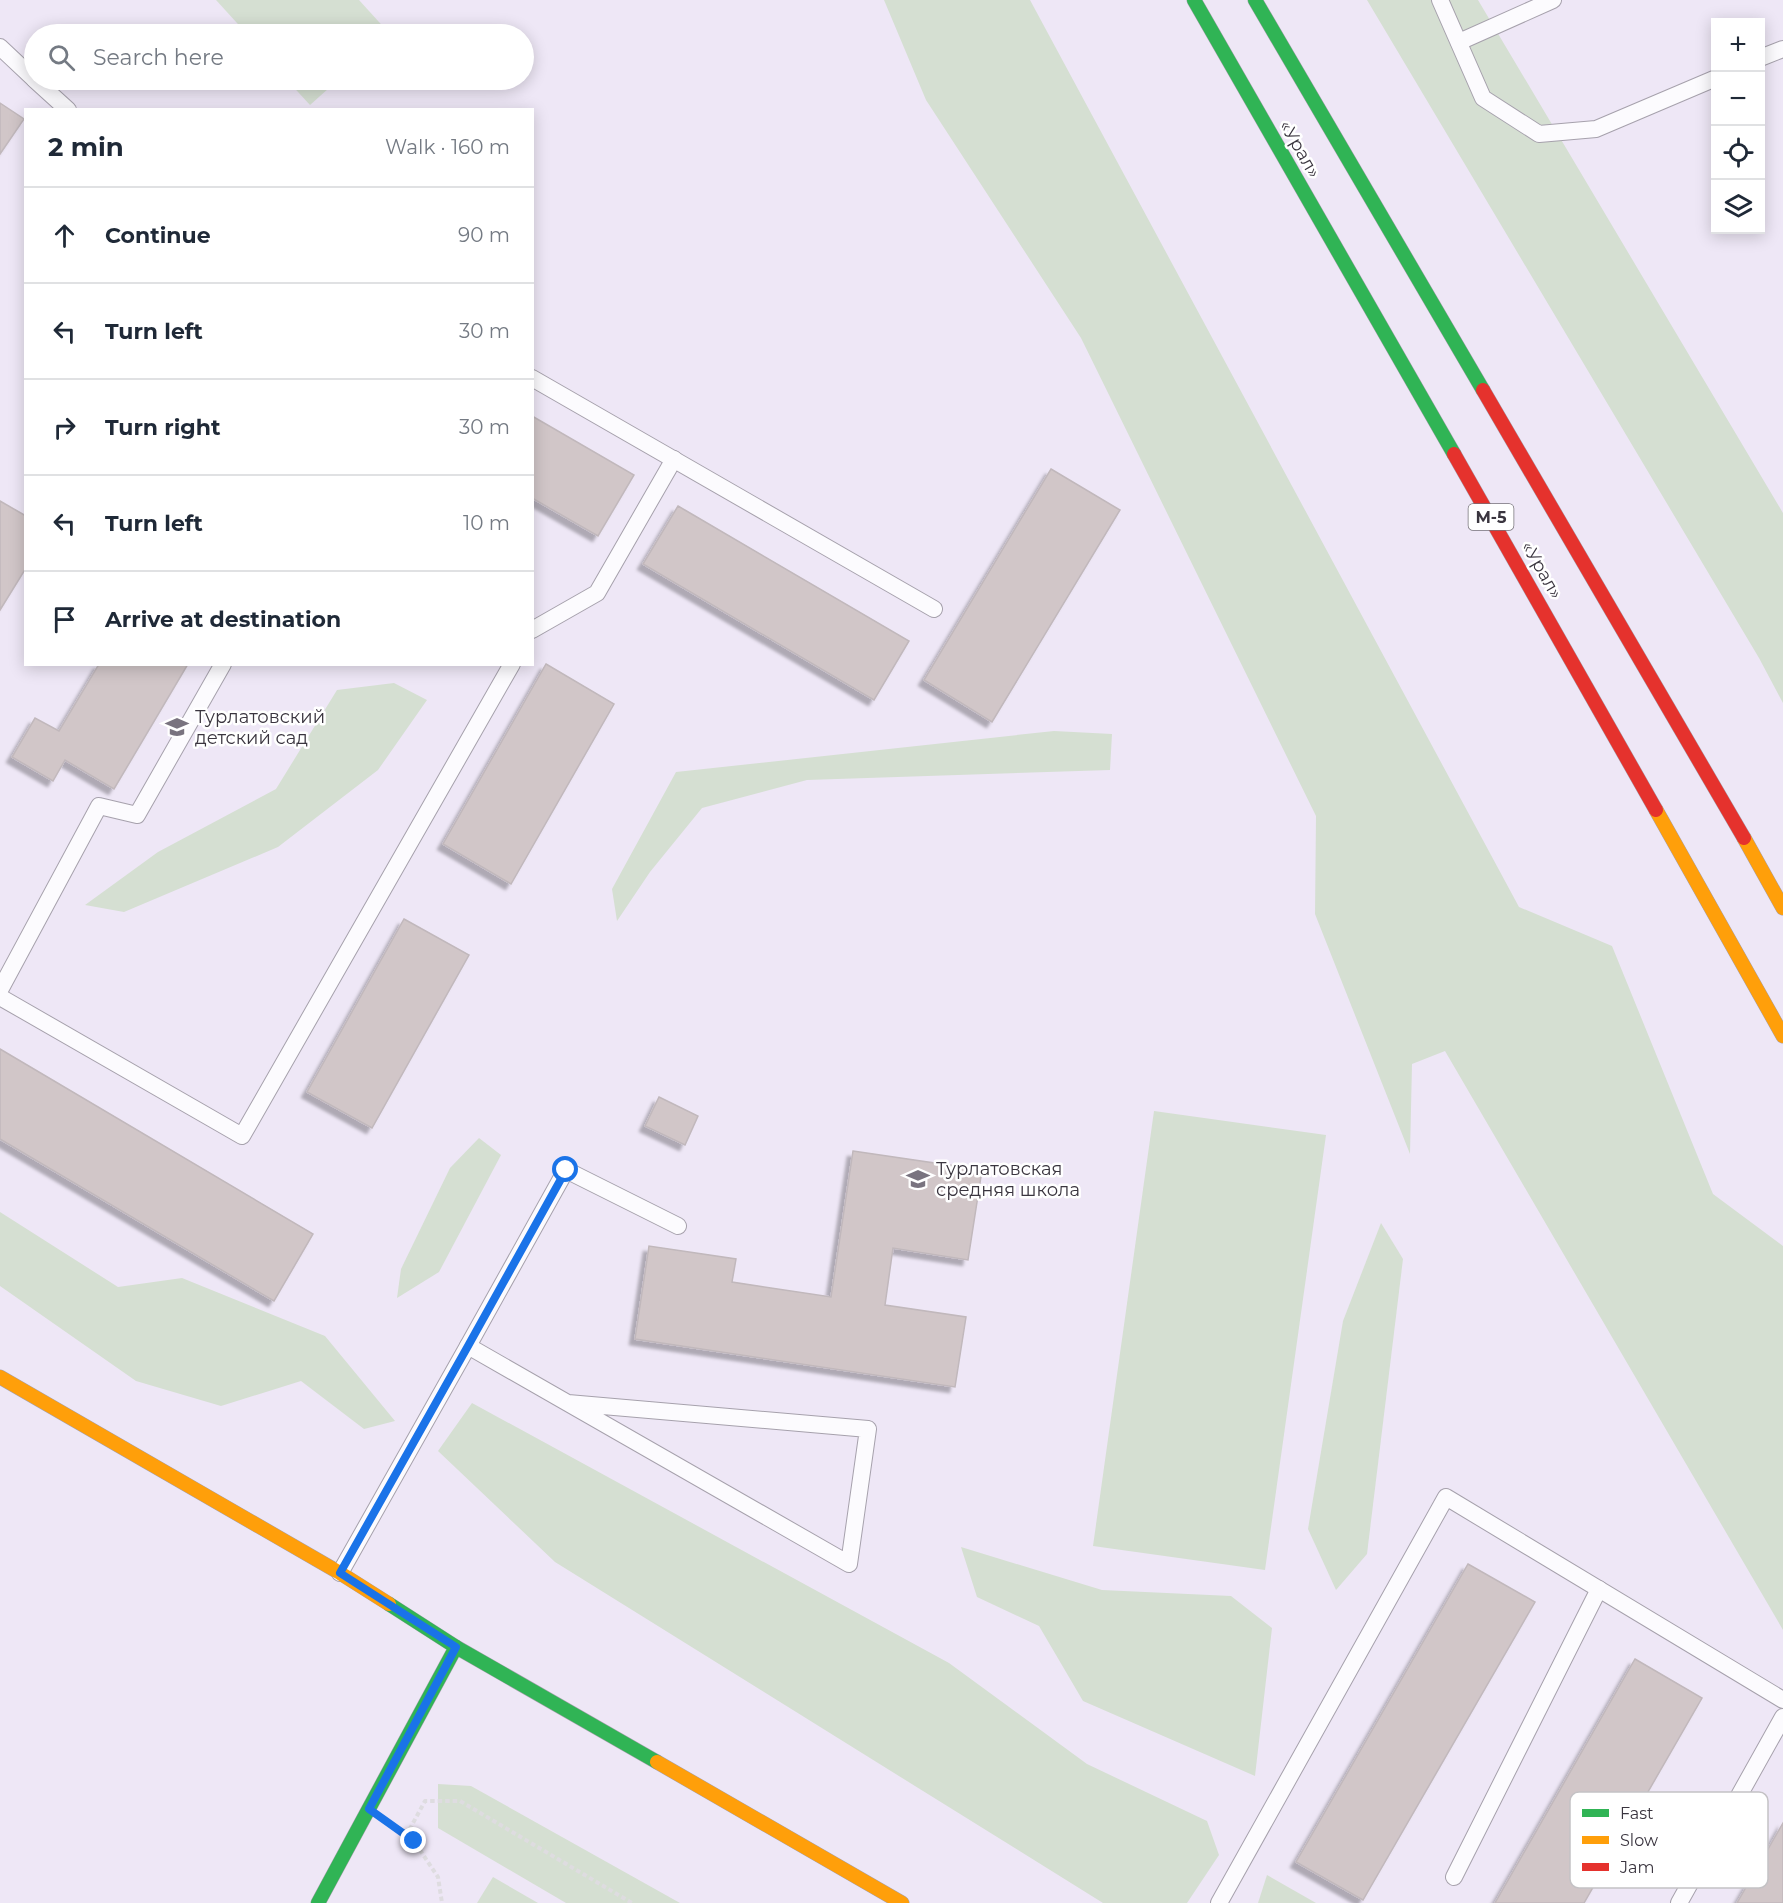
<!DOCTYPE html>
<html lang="en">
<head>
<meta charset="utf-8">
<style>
  body { margin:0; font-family:Montserrat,sans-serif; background:#f2f2f3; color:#1f2937 }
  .controls { position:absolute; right:18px; top:18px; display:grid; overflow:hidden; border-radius:0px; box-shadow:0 3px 15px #0003 }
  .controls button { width:54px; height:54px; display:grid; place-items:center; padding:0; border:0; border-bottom:2px solid #e0e1e3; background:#fff; color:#1f2937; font:30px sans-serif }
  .stop { position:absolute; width:18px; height:18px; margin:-14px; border:4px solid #1a73e8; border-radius:50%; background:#fff }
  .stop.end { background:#1a73e8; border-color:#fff; box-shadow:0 2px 6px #0008 }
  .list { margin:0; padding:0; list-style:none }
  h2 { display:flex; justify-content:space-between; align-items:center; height:78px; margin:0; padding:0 24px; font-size:26px }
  h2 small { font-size:20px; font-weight:400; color:#747a83 }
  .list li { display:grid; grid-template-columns:39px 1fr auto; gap:18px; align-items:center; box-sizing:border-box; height:96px; padding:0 24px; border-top:2px solid #e0e1e3 }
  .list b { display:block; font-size:22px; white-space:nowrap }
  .list em { font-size:20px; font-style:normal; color:#747a83 }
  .icon { flex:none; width:33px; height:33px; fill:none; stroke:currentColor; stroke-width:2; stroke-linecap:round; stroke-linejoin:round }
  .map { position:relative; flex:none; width:1783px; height:1903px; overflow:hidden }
  .search { position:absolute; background:#fff; box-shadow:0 3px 15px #0003; left:24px; top:24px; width:510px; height:66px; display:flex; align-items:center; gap:15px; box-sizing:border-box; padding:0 21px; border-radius:33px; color:#747a83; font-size:22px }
  .panel { position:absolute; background:#fff; box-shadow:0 3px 15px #0003; left:24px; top:108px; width:510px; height:558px; border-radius:0px }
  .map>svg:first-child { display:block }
  .green { fill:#d5dfd2 }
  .building { fill:#d1c6c8; stroke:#c1b8bc; stroke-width:1.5; filter:url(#shadow) }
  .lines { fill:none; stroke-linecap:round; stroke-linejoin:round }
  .lane-casing { stroke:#a6a1ac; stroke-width:18 }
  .fast-casing { stroke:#a6a1ac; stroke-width:15 }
  .slow-casing { stroke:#a6a1ac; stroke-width:15 }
  .jam-casing { stroke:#a6a1ac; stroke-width:15 }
  .path { stroke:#dedce0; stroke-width:4; stroke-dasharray:4.5 3; stroke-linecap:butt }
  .lane { stroke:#fcfbfe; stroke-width:16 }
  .fast { stroke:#30b455; stroke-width:14 }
  .slow { stroke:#ff9f0a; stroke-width:14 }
  .jam { stroke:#e5322d; stroke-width:14 }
  .route { stroke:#1a73e8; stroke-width:8 }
  .labels { text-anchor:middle; stroke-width:5; stroke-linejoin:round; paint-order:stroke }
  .shield { fill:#fff; stroke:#757279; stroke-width:1.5 }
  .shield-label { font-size:16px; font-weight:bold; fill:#3a353f }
  .street-label { font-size:18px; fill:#3a353f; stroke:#fff }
  .poi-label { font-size:18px; fill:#3a353f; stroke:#fff; text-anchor:start }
  .key { fill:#fff; stroke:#c4c2c5; stroke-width:1.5 }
  .key-label { font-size:16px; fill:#3a353f }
</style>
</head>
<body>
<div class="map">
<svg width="1783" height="1903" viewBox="0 0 1783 1903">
  <defs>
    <filter id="shadow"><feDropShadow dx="-5.5" dy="5.5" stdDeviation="1.5" flood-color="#0004"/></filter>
  </defs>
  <rect width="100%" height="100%" fill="#eee7f6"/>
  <g class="green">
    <path d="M216 0H359L389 33 247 34Z"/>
    <path d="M884 0H1030L1519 907 1612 946 1713 1194 1783 1246V1630L1445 1051 1412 1064 1410 1154 1315 914 1316 816 1081 338 926 100Z"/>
    <path d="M1367 0H1478L1783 513V703L1759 658Z"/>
    <path d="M287 80H338L310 105Z"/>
    <path d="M394 683 427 700 378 770 278 847 124 912 85 905 158 852 276 789 337 690Z"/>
    <path d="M1054 731 1112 734 1110 770 807 780 702 808 650 872 617 921 612 889 676 772Z"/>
    <path d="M1154 1111 1326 1135 1265 1570 1093 1546Z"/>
    <path d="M479 1138 501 1155 439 1272 397 1298 401 1269 450 1168Z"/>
    <path d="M0 1212 118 1287 182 1278 325 1336 395 1421 364 1429 301 1381 221 1406 136 1381 0 1286Z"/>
    <path d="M1381 1223 1403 1259 1367 1554 1336 1590 1308 1529 1343 1321Z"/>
    <path d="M472 1403 949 1663 1087 1764 1207 1821 1219 1855 1187 1903H1103L555 1562 438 1451Z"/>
    <path d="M961 1547 1102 1590 1231 1596 1272 1628 1255 1776 1083 1701 1039 1626 977 1597Z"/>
    <path d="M438 1784 471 1786 680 1903H566L438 1828Z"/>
    <path d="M1267 1875 1316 1903H1258Z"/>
    <path d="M493 1877 538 1903H477Z"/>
  </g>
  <g class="building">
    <path d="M0 103 24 119 0 154Z"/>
    <path d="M532 416 634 475 598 536 532 498Z"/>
    <path d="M1051 469 1120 510 992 722 924 680Z"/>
    <path d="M0 501 26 516V568L0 610Z"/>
    <path d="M678 506 909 641 874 700 643 564Z"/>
    <path d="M99 664H188L114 789 65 760 53 781 12 757 35 718 59 731Z"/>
    <path d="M546 664 614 704 511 884 443 844Z"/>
    <path d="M404 919 469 955 372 1128 307 1092Z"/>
    <path d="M0 1049 313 1234 274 1301 0 1139Z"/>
    <path d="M659 1097 698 1116 685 1145 645 1126Z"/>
    <path d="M853 1151 982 1170 968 1260 893 1248 885 1305 966 1317 955 1387 635 1339 649 1246 736 1259 732 1282 831 1297Z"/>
    <path d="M1468 1564 1535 1602 1363 1900 1296 1862Z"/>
    <path d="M1635 1659 1702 1698 1584 1903H1495Z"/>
    <path d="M1783 1823V1903H1737Z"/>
  </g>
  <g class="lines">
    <g class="lane-casing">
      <g id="lane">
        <path d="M1440 0 1483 98 1539 134 1596 129 1716 78"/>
        <path d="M1459 42 1553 0"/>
        <path d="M0 47 34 79"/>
        <path d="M1760 58 1783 49"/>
        <path d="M35 80 68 110"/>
        <path d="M532 378 934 609"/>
        <path d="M532 630 597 593 674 459"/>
        <path d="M0 990 99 806 137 815 223 664"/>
        <path d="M0 997 242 1136 512 664"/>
        <path d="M468 1346 849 1564 868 1429 568 1403"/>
        <path d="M340 1573 468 1346 566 1170 678 1226"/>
        <path d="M1454 1877 1599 1589"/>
        <path d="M1219 1903 1446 1497 1783 1700"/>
        <path d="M1679 1903 1783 1717"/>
      </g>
    </g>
    <g class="fast-casing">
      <g id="fast">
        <path d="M1194 0 1454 454"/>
        <path d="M1255 0 1483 390"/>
        <path d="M389 1604 456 1647 657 1762"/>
        <path d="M318 1903 456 1647"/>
      </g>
    </g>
    <g class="slow-casing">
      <g id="slow">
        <path d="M1656 810 1783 1036"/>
        <path d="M1744 838 1783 908"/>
        <path d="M0 1377 340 1573 389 1604"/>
        <path d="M657 1762 902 1903"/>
      </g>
    </g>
    <g class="jam-casing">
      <g id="jam">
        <path d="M1483 390 1744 838"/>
        <path d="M1454 454 1656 810"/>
      </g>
    </g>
    <g class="path">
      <path d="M398 1830 414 1841 438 1877 442 1903"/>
      <path d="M406 1836 425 1801H460L632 1903"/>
    </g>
    <use href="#lane" class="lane"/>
    <use href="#fast" class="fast"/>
    <use href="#slow" class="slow"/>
    <use href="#jam" class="jam"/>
  </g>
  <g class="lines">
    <path class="route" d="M414 1841 369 1809 456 1647 340 1573 468 1346 566 1170"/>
  </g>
  <defs>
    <g id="school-bare" transform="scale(1.8)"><path d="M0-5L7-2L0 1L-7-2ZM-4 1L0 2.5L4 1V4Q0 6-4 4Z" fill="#79737f" stroke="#fff" stroke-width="2.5" paint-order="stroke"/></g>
  </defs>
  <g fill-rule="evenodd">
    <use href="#school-bare" x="177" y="727"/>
    <use href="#school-bare" x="918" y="1179"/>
  </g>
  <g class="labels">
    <rect class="shield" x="1468.5" y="504" width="45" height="26" rx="4.5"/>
    <g class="shield-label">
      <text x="1491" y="523">М-5</text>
    </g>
    <g class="street-label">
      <text transform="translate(1300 149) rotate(60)" y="6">«Урал»</text>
      <text transform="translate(1542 570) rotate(60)" y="6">«Урал»</text>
    </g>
    <g class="poi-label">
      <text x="195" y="723">Турлатовский<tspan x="195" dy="21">детский сад</tspan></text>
      <text x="936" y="1175">Турлатовская<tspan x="936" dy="21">средняя школа</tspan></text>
    </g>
  </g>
  <rect x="1570" y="1792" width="198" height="96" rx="9" class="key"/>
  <rect x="1582" y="1809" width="27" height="8" fill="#30b455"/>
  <rect x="1582" y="1836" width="27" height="8" fill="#ff9f0a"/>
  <rect x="1582" y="1863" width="27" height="8" fill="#e5322d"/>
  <g class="key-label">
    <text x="1620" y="1819">Fast</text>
    <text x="1620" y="1846">Slow</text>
    <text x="1620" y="1873">Jam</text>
  </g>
</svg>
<div class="controls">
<button>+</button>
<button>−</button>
<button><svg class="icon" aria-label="locate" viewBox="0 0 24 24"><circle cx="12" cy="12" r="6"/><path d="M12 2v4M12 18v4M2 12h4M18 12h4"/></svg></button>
<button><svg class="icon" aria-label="layers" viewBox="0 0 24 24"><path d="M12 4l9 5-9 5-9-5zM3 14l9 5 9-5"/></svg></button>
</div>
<div class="stop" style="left:566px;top:1170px"></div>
<div class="stop end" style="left:414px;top:1841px"></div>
<div class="search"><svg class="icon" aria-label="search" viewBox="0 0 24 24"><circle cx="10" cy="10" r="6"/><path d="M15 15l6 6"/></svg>Search here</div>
<section class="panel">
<h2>2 min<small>Walk · 160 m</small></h2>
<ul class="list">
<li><svg class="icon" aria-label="ahead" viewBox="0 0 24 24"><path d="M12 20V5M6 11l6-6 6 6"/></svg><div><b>Continue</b></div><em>90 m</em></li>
<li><svg class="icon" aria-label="left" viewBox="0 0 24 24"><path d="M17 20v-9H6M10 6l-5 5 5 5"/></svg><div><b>Turn left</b></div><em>30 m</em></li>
<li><svg class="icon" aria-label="right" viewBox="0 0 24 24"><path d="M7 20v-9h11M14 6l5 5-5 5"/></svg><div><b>Turn right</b></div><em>30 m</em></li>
<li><svg class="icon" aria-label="left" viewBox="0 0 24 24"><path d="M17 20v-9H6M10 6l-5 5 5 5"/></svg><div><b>Turn left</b></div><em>10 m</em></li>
<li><svg class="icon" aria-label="arrive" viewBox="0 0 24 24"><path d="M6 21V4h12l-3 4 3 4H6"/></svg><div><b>Arrive at destination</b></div></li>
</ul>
</section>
</div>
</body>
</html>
